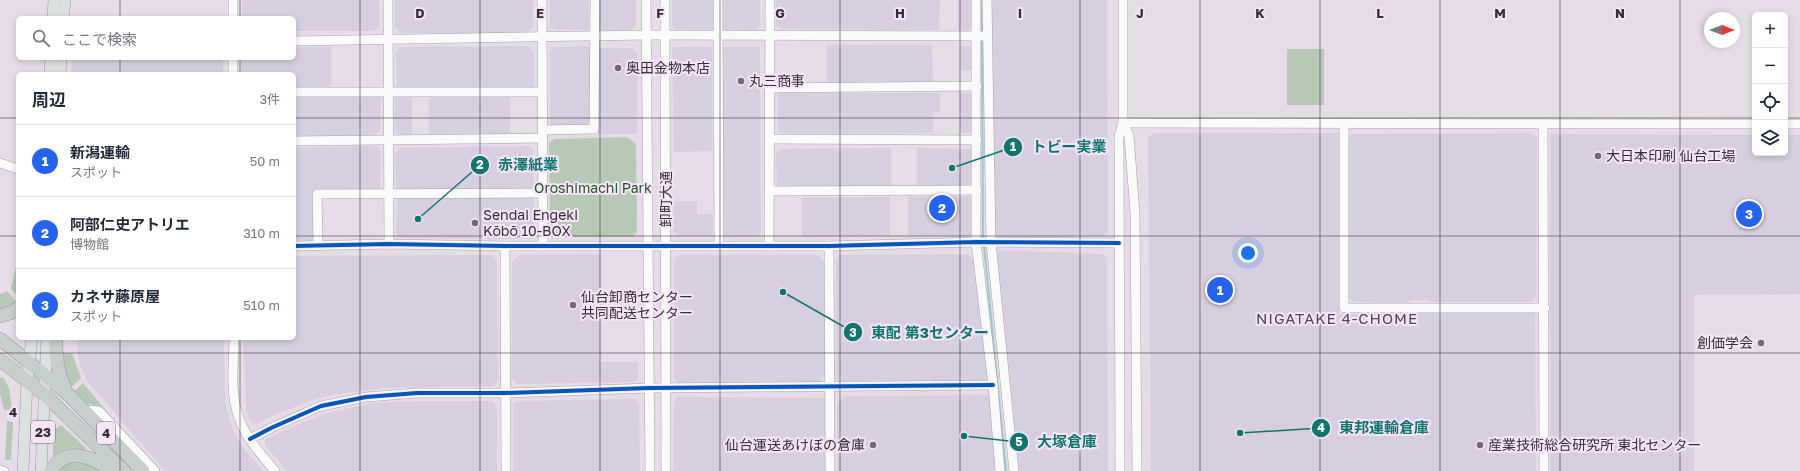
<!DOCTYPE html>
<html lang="ja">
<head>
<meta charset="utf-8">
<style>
  body { margin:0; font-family:"Golos Text","Noto Sans JP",sans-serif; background:#f6f6f7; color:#1f2937 }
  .controls { position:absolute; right:12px; top:12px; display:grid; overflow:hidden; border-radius:6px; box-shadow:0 2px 6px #0003 }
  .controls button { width:36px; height:36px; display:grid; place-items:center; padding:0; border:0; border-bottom:1px solid #e0e1e3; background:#fff; color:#1f2937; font:20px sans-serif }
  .compass { position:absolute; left:1704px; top:12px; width:36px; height:36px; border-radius:50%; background:#fff; box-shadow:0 2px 6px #0003; rotate:90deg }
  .you { position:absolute; left:1248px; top:253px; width:14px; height:14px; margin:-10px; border:3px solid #fff; border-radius:50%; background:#1a73e8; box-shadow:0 0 0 6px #1a73e833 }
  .badge { display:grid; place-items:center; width:26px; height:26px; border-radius:50%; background:#2563eb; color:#fff; font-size:13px; font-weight:700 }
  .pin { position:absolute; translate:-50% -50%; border:2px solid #fff; box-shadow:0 1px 4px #0006 }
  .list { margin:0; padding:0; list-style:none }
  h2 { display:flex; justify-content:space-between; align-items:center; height:52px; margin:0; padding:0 16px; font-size:17px }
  h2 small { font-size:13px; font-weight:400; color:#747a83 }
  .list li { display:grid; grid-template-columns:26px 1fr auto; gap:12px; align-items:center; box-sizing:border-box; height:72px; padding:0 16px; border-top:1px solid #e0e1e3 }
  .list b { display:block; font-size:15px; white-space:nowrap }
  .list p { margin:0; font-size:13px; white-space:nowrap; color:#747a83 }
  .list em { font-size:13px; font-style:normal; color:#747a83 }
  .icon { flex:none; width:22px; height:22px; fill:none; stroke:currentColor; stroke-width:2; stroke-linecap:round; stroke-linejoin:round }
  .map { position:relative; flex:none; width:1800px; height:471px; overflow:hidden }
  .search { position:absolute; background:#fff; box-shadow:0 2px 6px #0003; left:16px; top:16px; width:280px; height:44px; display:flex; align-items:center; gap:10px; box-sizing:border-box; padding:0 14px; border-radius:6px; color:#747a83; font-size:15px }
  .panel { position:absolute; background:#fff; box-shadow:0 2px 6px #0003; left:16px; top:72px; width:280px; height:268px; border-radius:6px }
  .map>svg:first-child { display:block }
  .commercial { fill:#d7cfdf }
  .green { fill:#b8c8b7 }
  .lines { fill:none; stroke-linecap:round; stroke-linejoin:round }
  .stream { stroke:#9bc9ce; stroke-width:2 }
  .minor-casing { stroke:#a7a0a8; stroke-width:10 }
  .major-casing { stroke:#949b9d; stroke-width:12 }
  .highway-casing { stroke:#949b9d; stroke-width:14 }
  .minor { stroke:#fbfafb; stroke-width:9 }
  .major { stroke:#dbe0e0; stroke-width:11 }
  .highway { stroke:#c6cfce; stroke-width:13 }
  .cycleway-casing { stroke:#f6e5f9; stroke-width:6 }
  .cycleway { stroke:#0057b8; stroke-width:4 }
  .grid { fill:none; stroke:#352e35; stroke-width:1; stroke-opacity:0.55 }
  .poi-dot { fill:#736b73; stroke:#f6e5f9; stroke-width:1.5 }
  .labels { text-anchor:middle; stroke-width:4; stroke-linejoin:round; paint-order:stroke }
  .shield { fill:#f6e5f9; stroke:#6f6570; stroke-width:1 }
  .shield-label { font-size:13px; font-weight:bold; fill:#352e35 }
  .poi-label { font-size:14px; fill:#352e35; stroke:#f6e5f9; text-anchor:start }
  .park-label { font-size:14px; fill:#225621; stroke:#f6e5f9 }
  .street-label { font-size:14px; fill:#352e35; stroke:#f6e5f9 }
  .neighbourhood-label { font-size:15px; letter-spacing:1px; fill:#524354; stroke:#f6e5f9 }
  .grid-label { font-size:13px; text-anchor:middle; font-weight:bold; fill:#352e35; stroke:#f6e5f9; stroke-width:4; stroke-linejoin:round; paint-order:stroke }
  .leader { fill:none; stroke:#0f766e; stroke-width:1.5 }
  .callout-dot { fill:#0f766e; stroke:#f6e5f9; stroke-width:1.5 }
  .mark-label { font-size:12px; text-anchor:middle; font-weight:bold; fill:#fff }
  .callout-label { font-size:15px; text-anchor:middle; font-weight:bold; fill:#0f766e; stroke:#f6e5f9; stroke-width:4; stroke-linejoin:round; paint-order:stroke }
</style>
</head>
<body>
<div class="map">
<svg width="1800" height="471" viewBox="0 0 1800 471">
  <rect width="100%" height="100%" fill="#e6dce7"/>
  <g class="commercial">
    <path d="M242 0H379V27L374 31H294V18H242Z"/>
    <path d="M395 0H533V26L527 33H401L395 27Z"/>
    <path d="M550 0H589V30H556L550 26Z"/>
    <path d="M597 0H636V25L630 31 598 30Z"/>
    <path d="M672 0H713V32H676L672 26Z"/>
    <path d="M721 0H760V25L757 30H722Z"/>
    <path d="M776 0H940L939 30 782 29 776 26Z"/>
    <path d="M958 0H971L972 26 968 30H958Z"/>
    <path d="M991 0H1107L1108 232 1103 236 997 237 993 233Z"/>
    <path d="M827 45H932L933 85H827Z"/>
    <path d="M960 45 973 47V70H961Z"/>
    <path d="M529 46 534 52V87H397L396 52 400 47Z"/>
    <path d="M587 46 590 50 591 120 584 126H550V51L554 47Z"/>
    <path d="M294 47H331V89L294 88V74H241V58H294Z"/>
    <path d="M675 47H712V151L674 152 672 50Z"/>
    <path d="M723 47H760L761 233 758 236 722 237Z"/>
    <path d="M598 48H632L637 53V134H598Z"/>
    <path d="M72 58H223V74H71Z"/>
    <path d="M778 93H940V112H933V133L785 134 778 131Z"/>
    <path d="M960 93H974V129L971 132 960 133Z"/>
    <path d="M381 94 380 130 374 135 294 137V95Z"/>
    <path d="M395 96H412V134L400 135 395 131Z"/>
    <path d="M429 96H510V135L429 134Z"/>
    <path d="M1153 133H1340L1339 314 1535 313 1536 471H1151L1148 138Z"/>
    <path d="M1529 133 1537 137 1536 297 1531 302H1431L1426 300H1412L1408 303 1354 302 1349 298V137L1352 134Z"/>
    <path d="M1550 134 1755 135V153H1785V135H1800V294L1694 295V471H1550Z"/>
    <path d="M375 146 381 150 380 189 315 190V241H294V148Z"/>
    <path d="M529 146 533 149 534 190H396L395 154 401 148Z"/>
    <path d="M891 148V188L777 189 776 154 782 149Z"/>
    <path d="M917 148 971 149 974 151V188H917Z"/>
    <path d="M534 196V234L530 239 401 238 396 234 397 198Z"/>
    <path d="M974 196V231L970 236H908V197Z"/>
    <path d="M890 197V235L802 237V198Z"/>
    <path d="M674 201H697V214H713V236H678L673 232Z"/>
    <path d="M998 250 1102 254 1107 257 1108 471H1016L994 257Z"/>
    <path d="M601 254V362H638V380L634 382 517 384 512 379V262L519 255Z"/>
    <path d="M968 254 975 261 988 379 987 383 844 384 836 379V260L840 255Z"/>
    <path d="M492 255 497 260 498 380 493 386 385 388 333 395 313 400 276 414 258 424 251 423 246 410 243 338H294V256Z"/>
    <path d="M677 255H818L826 263 825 375 818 383 679 384 674 379V260Z"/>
    <path d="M78 338H224L225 401 228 414 233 430 245 450 263 471H165L87 381 80 365 77 350Z"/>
    <path d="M991 395 997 471H838L837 403 844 396Z"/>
    <path d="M677 397 825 398V471H673L674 402Z"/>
    <path d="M635 399 639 404 640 471H513V405L517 401Z"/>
    <path d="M415 401H492L497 406V471H287L265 445V439L323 414 372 403Z"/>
  </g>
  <g class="green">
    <rect x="1287" y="49" width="37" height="56"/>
    <path d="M627 137 636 144 637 231 633 237H555L550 232 549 143 554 139Z"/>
    <path d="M16 267H18V297L11 288Z"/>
    <path d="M7 291 17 303 0 312V294Z"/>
    <path d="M62 353H72L81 378 72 387 65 373Z"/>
    <path d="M3 377 9 388 12 410H4L0 394V378Z"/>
    <path d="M83 383 105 409 102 411 99 407 86 403 75 391Z"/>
    <path d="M7 421 13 422 11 460H5Z"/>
    <path d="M61 425 86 448 84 452 55 459 53 458V431Z"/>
    <path d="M76 459 104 471H61L58 468Z"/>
  </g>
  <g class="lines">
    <g class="stream">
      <path d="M982 0V33"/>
      <path d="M982 39 983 239"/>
      <path d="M984 245 1006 471"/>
    </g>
    <g class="minor-casing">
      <g id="minor">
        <path d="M233 0V18"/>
        <path d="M388 0 389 244"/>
        <path d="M542 0 543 246"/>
        <path d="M646 0 650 471"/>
        <path d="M665 0 666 471"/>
        <path d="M718 0 719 245"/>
        <path d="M976 0V242L993 385 1000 471"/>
        <path d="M987 0 991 242 1014 471"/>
        <path d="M294 41 646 35 987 36"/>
        <path d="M233 58V74"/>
        <path d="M769 88 977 86"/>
        <path d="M294 92H542"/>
        <path d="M1123 123 1755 124"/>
        <path d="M1123 123 1129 136 1135 213 1137 471"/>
        <path d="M1344 123V308H1545"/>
        <path d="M1543 124 1544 471"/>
        <path d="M1785 124H1800"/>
        <path d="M543 130 594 129 595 0"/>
        <path d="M770 139 977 140"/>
        <path d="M294 141 543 138"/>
        <path d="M0 163 18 169"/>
        <path d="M770 191 977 190"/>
        <path d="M318 245 317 194 543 193"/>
        <path d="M294 246 389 244 505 246H829L976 242 1119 243"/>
        <path d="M505 246 506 471"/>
        <path d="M769 246 770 0"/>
        <path d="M829 246 830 471"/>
        <path d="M234 338C234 361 230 389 237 412 243 435 260 453 275 471"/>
        <path d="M83 410 99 411 155 471"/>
        <path d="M250 439 271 428 321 406 366 397 417 393H505L649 388 993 385"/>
        <path d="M0 470 4 471"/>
        <path d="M1120 471 1119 136 1123 123V0"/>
      </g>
    </g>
    <g class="major-casing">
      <g id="major">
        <path d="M53 18 54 0"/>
        <path d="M63 18 65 0"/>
        <path d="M50 74V58"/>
        <path d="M60 74 61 58"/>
        <path d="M23 471 27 381 32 338"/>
        <path d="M41 471 47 338"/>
      </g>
    </g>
    <g class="highway-casing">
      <g id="highway">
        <path d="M0 316 13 312 18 308"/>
        <path d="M56 338C56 357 57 372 65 388"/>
        <path d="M0 339 68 394 143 471"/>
        <path d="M0 360 44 394 124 471"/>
        <path d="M51 471C64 447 93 455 110 471"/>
      </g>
    </g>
    <use href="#minor" class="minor"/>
    <use href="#major" class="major"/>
    <use href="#highway" class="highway"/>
    <g class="cycleway-casing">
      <g id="cycleway">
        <path d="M294 246 389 244 505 246H829L976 242 1119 243"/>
        <path d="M250 439 271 428 321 406 366 397 417 393H505L649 388 993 385"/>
      </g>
    </g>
    <use href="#cycleway" class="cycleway"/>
  </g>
  <path class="grid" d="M120 0V18M240 0V18M360 0V471M480 0V471M600 0V471M720 0V471M840 0V471M960 0V471M1080 0V471M1200 0V471M1320 0V471M1440 0V471M1560 0V471M1680 0V471M120 58V74M240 58V74M0 118H18M294 118H1755M1785 118H1800M0 236H18M294 236H1800M120 338V471M240 338V471M0 353H1800"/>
  <g class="poi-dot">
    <circle cx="618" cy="68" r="4"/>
    <circle cx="741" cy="81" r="4"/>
    <circle cx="1598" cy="156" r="4"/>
    <circle cx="475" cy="223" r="4"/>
    <circle cx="573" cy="305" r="4"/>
    <circle cx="1761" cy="343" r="4"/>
    <circle cx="873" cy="445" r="4"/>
    <circle cx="1480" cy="445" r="4"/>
  </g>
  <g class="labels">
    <g class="shield">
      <rect x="31" y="421" width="24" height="22" rx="3"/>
      <rect x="97" y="422" width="18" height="22" rx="3"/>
    </g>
    <g class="shield-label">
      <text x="43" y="437">23</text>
      <text x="106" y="438">4</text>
    </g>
    <g class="poi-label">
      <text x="626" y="73">奥田金物本店</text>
      <text x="749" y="86">丸三商事</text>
      <text x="1606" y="161">大日本印刷 仙台工場</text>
      <text x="483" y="220">Sendai Engeki<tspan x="483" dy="16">Kōbō 10-BOX</tspan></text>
      <text x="581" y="302">仙台卸商センター<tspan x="581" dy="16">共同配送センター</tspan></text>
      <text x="1753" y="348" text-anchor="end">創価学会</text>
      <text x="865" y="450" text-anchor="end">仙台運送あけぼの倉庫</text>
      <text x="1488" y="450">産業技術総合研究所 東北センター</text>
    </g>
    <g class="park-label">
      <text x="593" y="193">Oroshimachi Park</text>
    </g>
    <g class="street-label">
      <text transform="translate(666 199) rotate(-90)" y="5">卸町大通</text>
    </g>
    <g class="neighbourhood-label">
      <text x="1337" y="324">NIGATAKE 4-CHOME</text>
    </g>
  </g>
  <g class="grid-label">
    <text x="420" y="18">D</text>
    <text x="540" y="18">E</text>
    <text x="660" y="18">F</text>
    <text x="780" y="18">G</text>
    <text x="900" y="18">H</text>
    <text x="1020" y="18">I</text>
    <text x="1140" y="18">J</text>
    <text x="1260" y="18">K</text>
    <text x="1380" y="18">L</text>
    <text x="1500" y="18">M</text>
    <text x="1620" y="18">N</text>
    <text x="13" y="417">4</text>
  </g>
  <path class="leader" d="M952 168L1013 147M418 219L480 165M783 292L853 332M1240 433L1321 428M964 436L1019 442"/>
  <g class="callout-dot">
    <circle cx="952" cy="168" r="4"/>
    <circle cx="418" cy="219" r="4"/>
    <circle cx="783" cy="292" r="4"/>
    <circle cx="1240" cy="433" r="4"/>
    <circle cx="964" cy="436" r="4"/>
    <circle cx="1013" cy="147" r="10"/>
    <circle cx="480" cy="165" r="10"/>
    <circle cx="853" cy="332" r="10"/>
    <circle cx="1321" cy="428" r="10"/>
    <circle cx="1019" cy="442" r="10"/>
  </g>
  <g class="mark-label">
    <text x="1013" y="151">1</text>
    <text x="480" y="169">2</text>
    <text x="853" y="337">3</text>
    <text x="1321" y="432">4</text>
    <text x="1019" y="446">5</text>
  </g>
  <g class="callout-label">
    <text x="1069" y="152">トビー実業</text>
    <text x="528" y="170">赤澤紙業</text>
    <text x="930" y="338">東配 第3センター</text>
    <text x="1384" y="433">東邦運輸倉庫</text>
    <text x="1067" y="447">大塚倉庫</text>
  </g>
</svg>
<div class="controls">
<button>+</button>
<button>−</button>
<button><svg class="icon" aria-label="locate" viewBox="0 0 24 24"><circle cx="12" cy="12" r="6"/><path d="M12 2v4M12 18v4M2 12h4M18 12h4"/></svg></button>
<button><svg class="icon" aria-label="layers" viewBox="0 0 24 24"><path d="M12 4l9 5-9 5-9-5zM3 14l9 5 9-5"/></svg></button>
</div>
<svg class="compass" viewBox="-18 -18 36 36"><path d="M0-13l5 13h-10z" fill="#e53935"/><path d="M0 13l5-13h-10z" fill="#747a83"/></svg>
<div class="you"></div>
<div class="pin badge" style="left:1220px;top:290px">1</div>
<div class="pin badge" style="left:942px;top:208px">2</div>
<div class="pin badge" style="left:1749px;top:214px">3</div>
<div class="search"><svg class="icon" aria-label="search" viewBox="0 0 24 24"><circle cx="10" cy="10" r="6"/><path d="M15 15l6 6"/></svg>ここで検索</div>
<section class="panel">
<h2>周辺<small>3件</small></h2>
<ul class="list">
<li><span class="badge">1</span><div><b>新潟運輸</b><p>スポット</p></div><em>50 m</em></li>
<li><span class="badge">2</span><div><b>阿部仁史アトリエ</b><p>博物館</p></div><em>310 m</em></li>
<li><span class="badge">3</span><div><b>カネサ藤原屋</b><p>スポット</p></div><em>510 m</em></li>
</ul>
</section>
</div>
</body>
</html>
